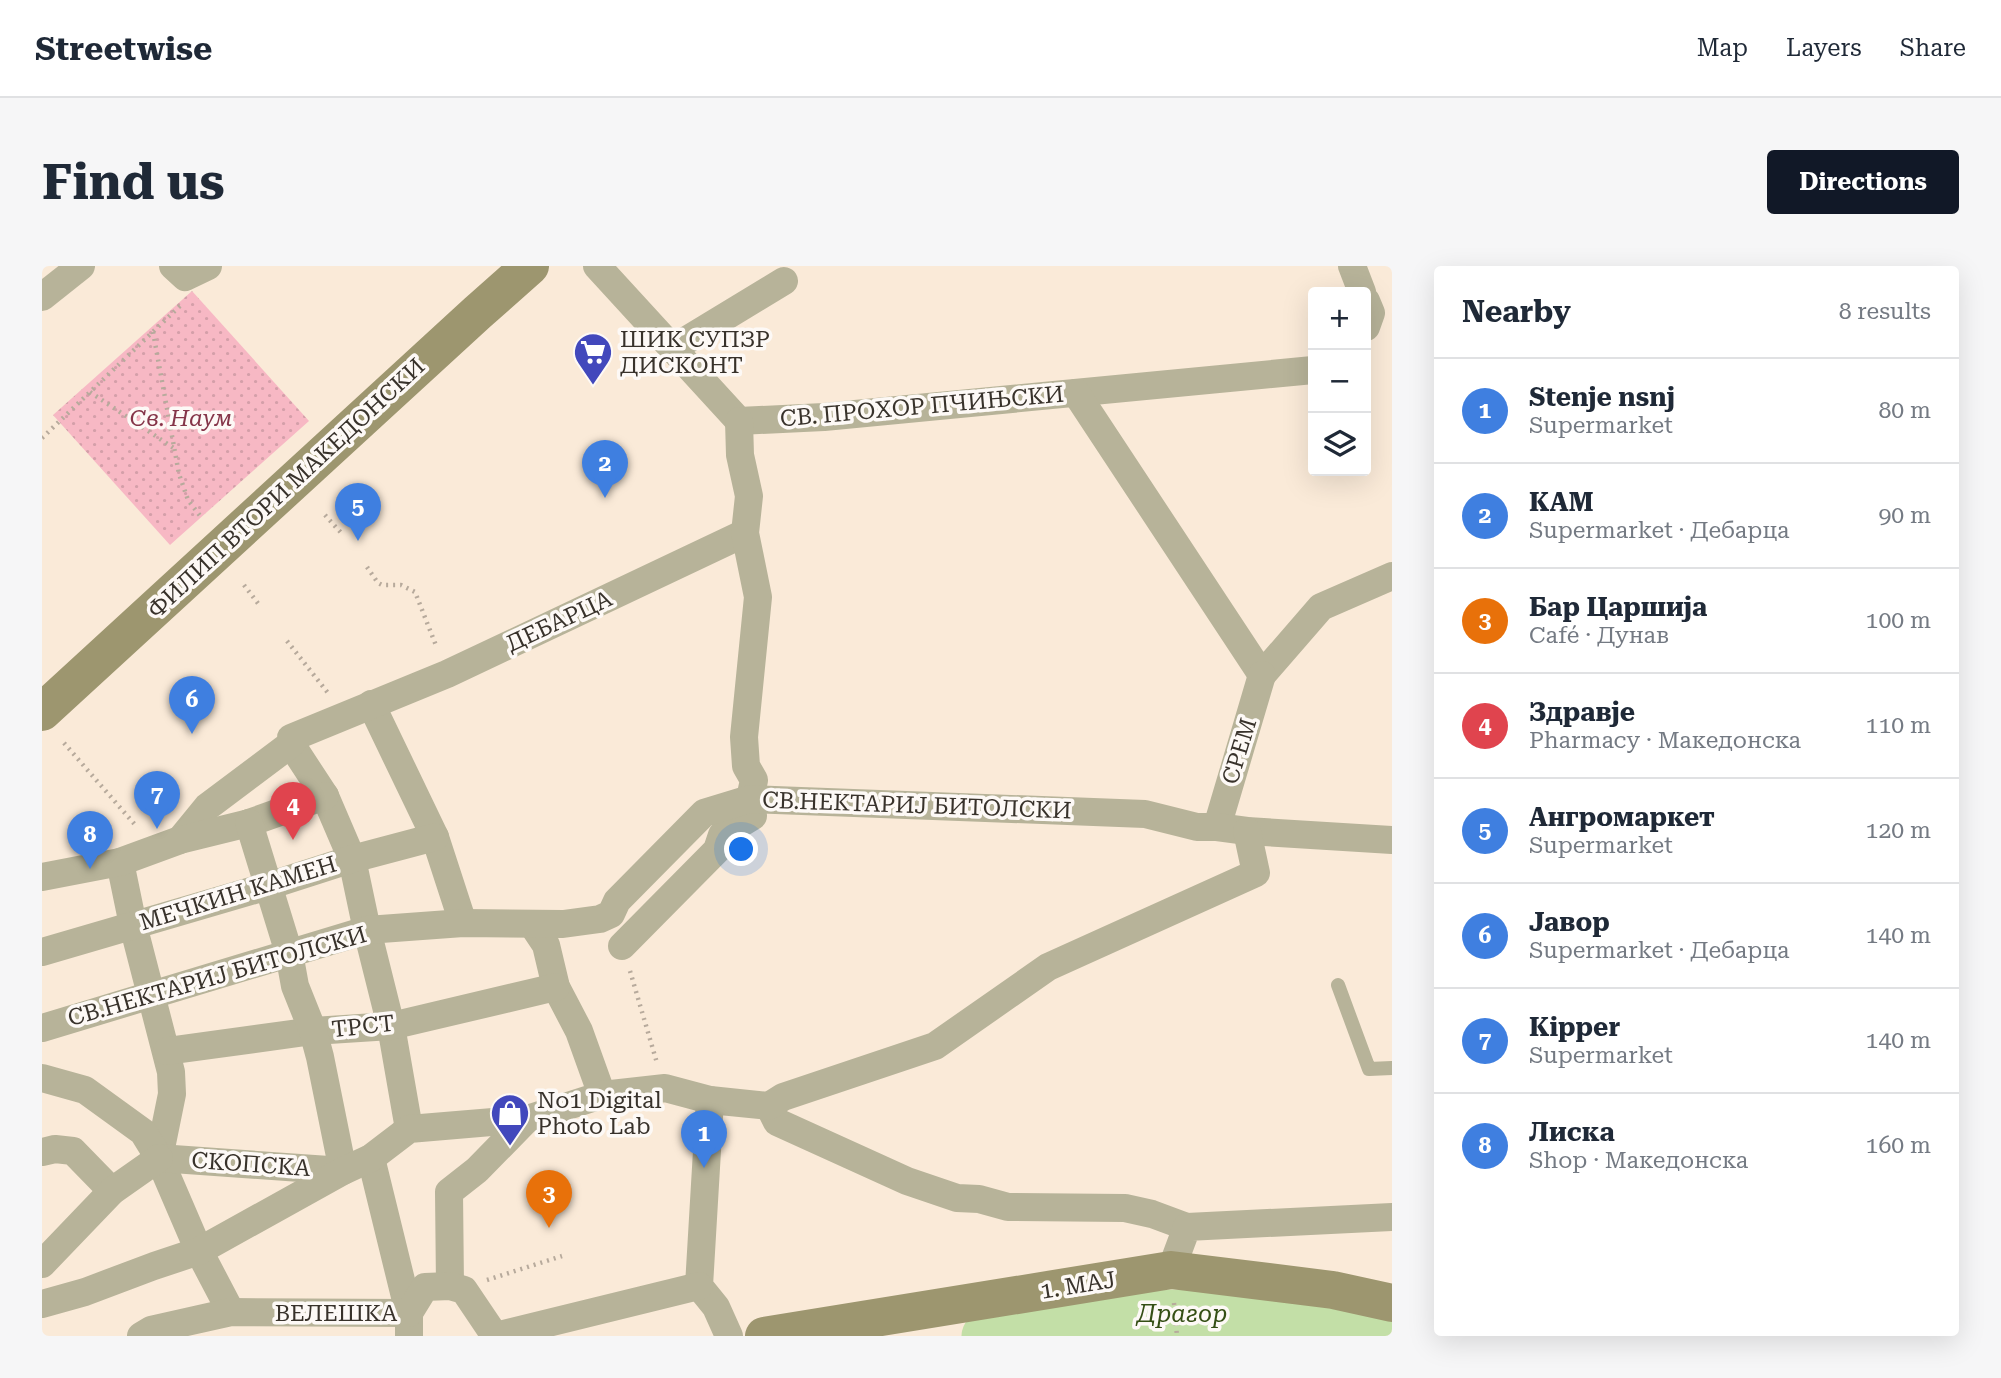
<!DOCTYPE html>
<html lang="en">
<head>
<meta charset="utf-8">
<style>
  body { margin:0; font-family:"Roboto Serif",serif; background:#f6f6f7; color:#1f2937 }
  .controls { position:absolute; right:21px; top:21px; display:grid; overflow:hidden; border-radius:7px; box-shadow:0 7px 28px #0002 }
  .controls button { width:63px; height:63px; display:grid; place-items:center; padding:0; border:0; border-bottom:2px solid #e0e1e3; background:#fff; color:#1f2937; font:35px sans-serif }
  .you { position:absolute; left:700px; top:584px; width:24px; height:24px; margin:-18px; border:5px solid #fff; border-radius:50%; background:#1a73e8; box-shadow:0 0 0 10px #1a73e833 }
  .badge { display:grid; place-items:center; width:46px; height:46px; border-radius:50%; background:#111827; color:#fff; font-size:23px; font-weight:700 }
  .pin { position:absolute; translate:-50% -58px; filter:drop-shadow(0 2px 4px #0008) }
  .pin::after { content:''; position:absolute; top:37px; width:24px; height:21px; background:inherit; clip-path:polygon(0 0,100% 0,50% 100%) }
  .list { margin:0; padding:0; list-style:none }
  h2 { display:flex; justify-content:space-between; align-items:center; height:91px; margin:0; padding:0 28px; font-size:30px }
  h2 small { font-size:23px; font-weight:400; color:#747a83 }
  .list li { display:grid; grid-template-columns:46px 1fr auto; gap:21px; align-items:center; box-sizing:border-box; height:105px; padding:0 28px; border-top:2px solid #e0e1e3 }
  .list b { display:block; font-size:26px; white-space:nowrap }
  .list p { margin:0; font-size:23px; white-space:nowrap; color:#747a83 }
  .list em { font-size:23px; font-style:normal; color:#747a83 }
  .icon { flex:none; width:38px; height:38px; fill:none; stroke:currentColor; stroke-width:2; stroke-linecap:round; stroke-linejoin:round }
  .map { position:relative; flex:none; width:1350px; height:1070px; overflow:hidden; border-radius:7px }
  header { display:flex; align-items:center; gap:42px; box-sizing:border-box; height:98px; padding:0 35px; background:#fff; border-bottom:2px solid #e0e1e3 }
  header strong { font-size:33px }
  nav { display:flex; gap:38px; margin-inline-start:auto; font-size:24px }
  .intro { display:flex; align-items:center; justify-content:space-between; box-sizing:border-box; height:168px; padding:0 42px }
  h1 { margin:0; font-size:49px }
  .button { padding:18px 32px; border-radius:7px; background:#111827; color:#fff; font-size:24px; font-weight:700 }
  main { display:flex; gap:42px; padding:0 42px }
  aside { flex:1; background:#fff; border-radius:7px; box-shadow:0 7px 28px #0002 }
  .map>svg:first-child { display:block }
  .park { fill:url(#park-dots) }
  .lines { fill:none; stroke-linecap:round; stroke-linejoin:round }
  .river { stroke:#c3dfa7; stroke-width:49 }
  .path { stroke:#b7aa9c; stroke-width:4.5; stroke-dasharray:2 5; stroke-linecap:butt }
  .lane { stroke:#b7b399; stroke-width:14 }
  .street { stroke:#b7b399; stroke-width:28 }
  .secondary { stroke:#9d966f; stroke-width:38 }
  .labels { text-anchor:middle; stroke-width:7; stroke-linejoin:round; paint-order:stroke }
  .poi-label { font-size:23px; fill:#38322b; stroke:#fdf9f6; text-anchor:start }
  .street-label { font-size:23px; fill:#38322b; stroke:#fdf9f6 }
  .park-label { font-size:23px; font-style:italic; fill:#853549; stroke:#fdf9f6 }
  .water-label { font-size:24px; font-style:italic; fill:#354f15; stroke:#fdf9f6 }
</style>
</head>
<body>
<header>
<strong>Streetwise</strong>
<nav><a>Map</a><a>Layers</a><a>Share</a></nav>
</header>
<div class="intro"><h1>Find us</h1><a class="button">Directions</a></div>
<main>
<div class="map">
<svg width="1350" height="1070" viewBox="0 0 1350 1070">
  <defs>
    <pattern id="park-dots" width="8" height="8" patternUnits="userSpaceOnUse" patternTransform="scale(1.75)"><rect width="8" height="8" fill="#f7b8c4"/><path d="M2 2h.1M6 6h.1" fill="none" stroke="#d49fa9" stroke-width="1.8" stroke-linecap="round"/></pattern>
  </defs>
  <rect width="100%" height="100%" fill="#faead8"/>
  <path class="park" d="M150 25 267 155 128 279 11 149Z"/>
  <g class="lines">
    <path class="river" d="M944 1070 1069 1048H1194L1300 1058 1335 1070"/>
    <g class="path">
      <path d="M111 66 137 208 146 234 159 251"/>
      <path d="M48 126 133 183"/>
      <path d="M0 172 141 37"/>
      <path d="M283 249 301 269"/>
      <path d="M325 301 336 317 340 319H359L373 326 395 382"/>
      <path d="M202 319 218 340"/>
      <path d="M245 375 286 427"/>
      <path d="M22 477 95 561"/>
      <path d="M588 705 615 797"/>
      <path d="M445 1014 520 990"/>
      <path d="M1132 1037 1135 1070"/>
    </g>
    <path class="lane" d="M1296 719 1327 803 1350 802"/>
    <g class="street">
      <path d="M131 0 143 11 166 0"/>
      <path d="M555 0 697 155 782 151 1271 104"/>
      <path d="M1310 0 1320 26"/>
      <path d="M0 31 39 0"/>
      <path d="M1324 35 1329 47 1324 61"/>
      <path d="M630 83 742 15"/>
      <path d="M1034 127 1220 409 1279 341 1350 310"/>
      <path d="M329 438 393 571 421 657"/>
      <path d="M249 478 283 530 310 593 325 664 349 760 367 863"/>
      <path d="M1175 561 1220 409"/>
      <path d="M138 574 165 541 249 478V472L405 408 703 267"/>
      <path d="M78 596 91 659 129 806 130 828 117 892"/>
      <path d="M0 611 78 596 138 574 207 557 283 530"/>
      <path d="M490 658 504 679 514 721 537 765 560 829"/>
      <path d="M580 680 675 584 680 569 711 550 708 533 712 514 704 500 702 471 716 331 703 267 707 230 698 189 697 155"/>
      <path d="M0 686 226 620 310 593 393 571"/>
      <path d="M0 762 325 664 421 657 521 658 558 653 569 648 575 635 662 547 708 533 1103 548 1155 561H1175L1205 565 1350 574"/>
      <path d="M125 785 271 765 349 760 514 721"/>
      <path d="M0 812 43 824 101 866 117 892 157 985 189 1046"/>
      <path d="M668 834 657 1020 674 1041 687 1070"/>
      <path d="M727 840 735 856 865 915 915 932 937 933 966 941 1083 942 1110 948 1145 961"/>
      <path d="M0 886 13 883 31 885 70 925"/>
      <path d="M117 892 301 905 278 791 271 765 253 720 247 687 207 557"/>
      <path d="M329 892 367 1047V1070"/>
      <path d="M0 998 70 925 117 892"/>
      <path d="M1129 1004 1145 961 1350 951"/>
      <path d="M408 1020 407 926 435 904 485 853"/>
      <path d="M0 1038 43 1026 112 1000 157 985 301 905 329 892 367 863 485 853 560 829 623 822 668 834 727 840 741 831 893 780 1006 701 1214 607 1205 565"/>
      <path d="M99 1070 109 1064 189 1046 367 1047 383 1021 408 1020 422 1024 453 1070 657 1020"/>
    </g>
    <g class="secondary">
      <path d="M0 446 435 47 488 0"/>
      <path d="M722 1070 1129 1004 1291 1024 1350 1037"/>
    </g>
  </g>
  <defs>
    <g id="supermarket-pin" transform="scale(2.0125)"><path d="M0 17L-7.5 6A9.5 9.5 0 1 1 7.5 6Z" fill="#4248bc" stroke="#fdf9f6"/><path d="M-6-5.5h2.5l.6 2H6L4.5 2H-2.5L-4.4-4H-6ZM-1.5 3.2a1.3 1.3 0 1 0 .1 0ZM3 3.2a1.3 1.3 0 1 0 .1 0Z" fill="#fff"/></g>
    <g id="shop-pin" transform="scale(2.0125)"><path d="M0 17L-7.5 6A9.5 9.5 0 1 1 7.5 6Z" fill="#4248bc" stroke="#fdf9f6"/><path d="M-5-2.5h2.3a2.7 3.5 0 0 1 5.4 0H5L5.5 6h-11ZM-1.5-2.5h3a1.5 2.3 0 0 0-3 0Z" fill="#fff"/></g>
  </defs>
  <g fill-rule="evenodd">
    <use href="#supermarket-pin" x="551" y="86"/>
    <use href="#shop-pin" x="468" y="847"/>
  </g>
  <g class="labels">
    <g class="poi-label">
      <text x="578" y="81">ШИК СУПЗР<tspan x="578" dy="26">ДИСКОНТ</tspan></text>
      <text x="495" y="842">No1 Digital<tspan x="495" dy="26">Photo Lab</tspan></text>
    </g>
    <g class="street-label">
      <text transform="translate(880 140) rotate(-5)" y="8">СВ. ПРОХОР ПЧИЊСКИ</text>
      <text transform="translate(244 222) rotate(-43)" y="8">ФИЛИП ВТОРИ МАКЕДОНСКИ</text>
      <text transform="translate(517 355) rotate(-25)" y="8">ДЕБАРЦА</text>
      <text transform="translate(1197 485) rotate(-73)" y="8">СРЕМ</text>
      <text transform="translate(875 539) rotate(2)" y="8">СВ.НЕКТАРИЈ БИТОЛСКИ</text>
      <text transform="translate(196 627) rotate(-17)" y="8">МЕЧКИН КАМЕН</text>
      <text transform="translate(175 710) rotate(-16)" y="8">СВ.НЕКТАРИЈ БИТОЛСКИ</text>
      <text transform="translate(321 760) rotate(-6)" y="8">ТРСТ</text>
      <text transform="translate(209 898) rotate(4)" y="8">СКОПСКА</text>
      <text transform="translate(1036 1019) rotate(-9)" y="8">1. МАЈ</text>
      <text x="294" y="1055">ВЕЛЕШКА</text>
    </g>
    <g class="park-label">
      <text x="139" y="160">Св. Наум</text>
    </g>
    <g class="water-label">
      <text x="1140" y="1056">Драгор</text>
    </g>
  </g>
</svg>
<div class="controls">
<button>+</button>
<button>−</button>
<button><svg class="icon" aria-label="layers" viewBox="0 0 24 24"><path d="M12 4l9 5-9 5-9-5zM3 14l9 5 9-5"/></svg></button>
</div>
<div class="you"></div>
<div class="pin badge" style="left:662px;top:902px;background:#3f7fe0">1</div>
<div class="pin badge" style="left:563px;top:232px;background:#3f7fe0">2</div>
<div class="pin badge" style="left:507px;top:962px;background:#e8710a">3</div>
<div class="pin badge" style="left:251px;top:574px;background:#e0444e">4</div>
<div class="pin badge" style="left:316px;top:275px;background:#3f7fe0">5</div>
<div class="pin badge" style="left:150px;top:468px;background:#3f7fe0">6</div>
<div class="pin badge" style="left:115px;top:563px;background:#3f7fe0">7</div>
<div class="pin badge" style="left:48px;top:603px;background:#3f7fe0">8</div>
</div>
<aside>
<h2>Nearby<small>8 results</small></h2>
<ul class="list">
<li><span class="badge" style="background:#3f7fe0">1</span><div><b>Stenje nsnj</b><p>Supermarket</p></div><em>80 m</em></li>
<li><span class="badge" style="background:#3f7fe0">2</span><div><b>KAM</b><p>Supermarket · Дебарца</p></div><em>90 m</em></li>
<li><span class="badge" style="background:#e8710a">3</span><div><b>Бар Царшија</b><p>Café · Дунав</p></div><em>100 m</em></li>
<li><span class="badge" style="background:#e0444e">4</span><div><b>Здравје</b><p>Pharmacy · Македонска</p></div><em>110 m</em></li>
<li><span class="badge" style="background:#3f7fe0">5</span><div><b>Ангромаркет</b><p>Supermarket</p></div><em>120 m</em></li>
<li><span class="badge" style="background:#3f7fe0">6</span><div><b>Јавор</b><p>Supermarket · Дебарца</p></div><em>140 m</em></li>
<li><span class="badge" style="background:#3f7fe0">7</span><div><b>Kipper</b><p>Supermarket</p></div><em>140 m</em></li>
<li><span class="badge" style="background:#3f7fe0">8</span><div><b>Лиска</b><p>Shop · Македонска</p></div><em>160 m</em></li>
</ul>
</aside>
</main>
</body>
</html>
